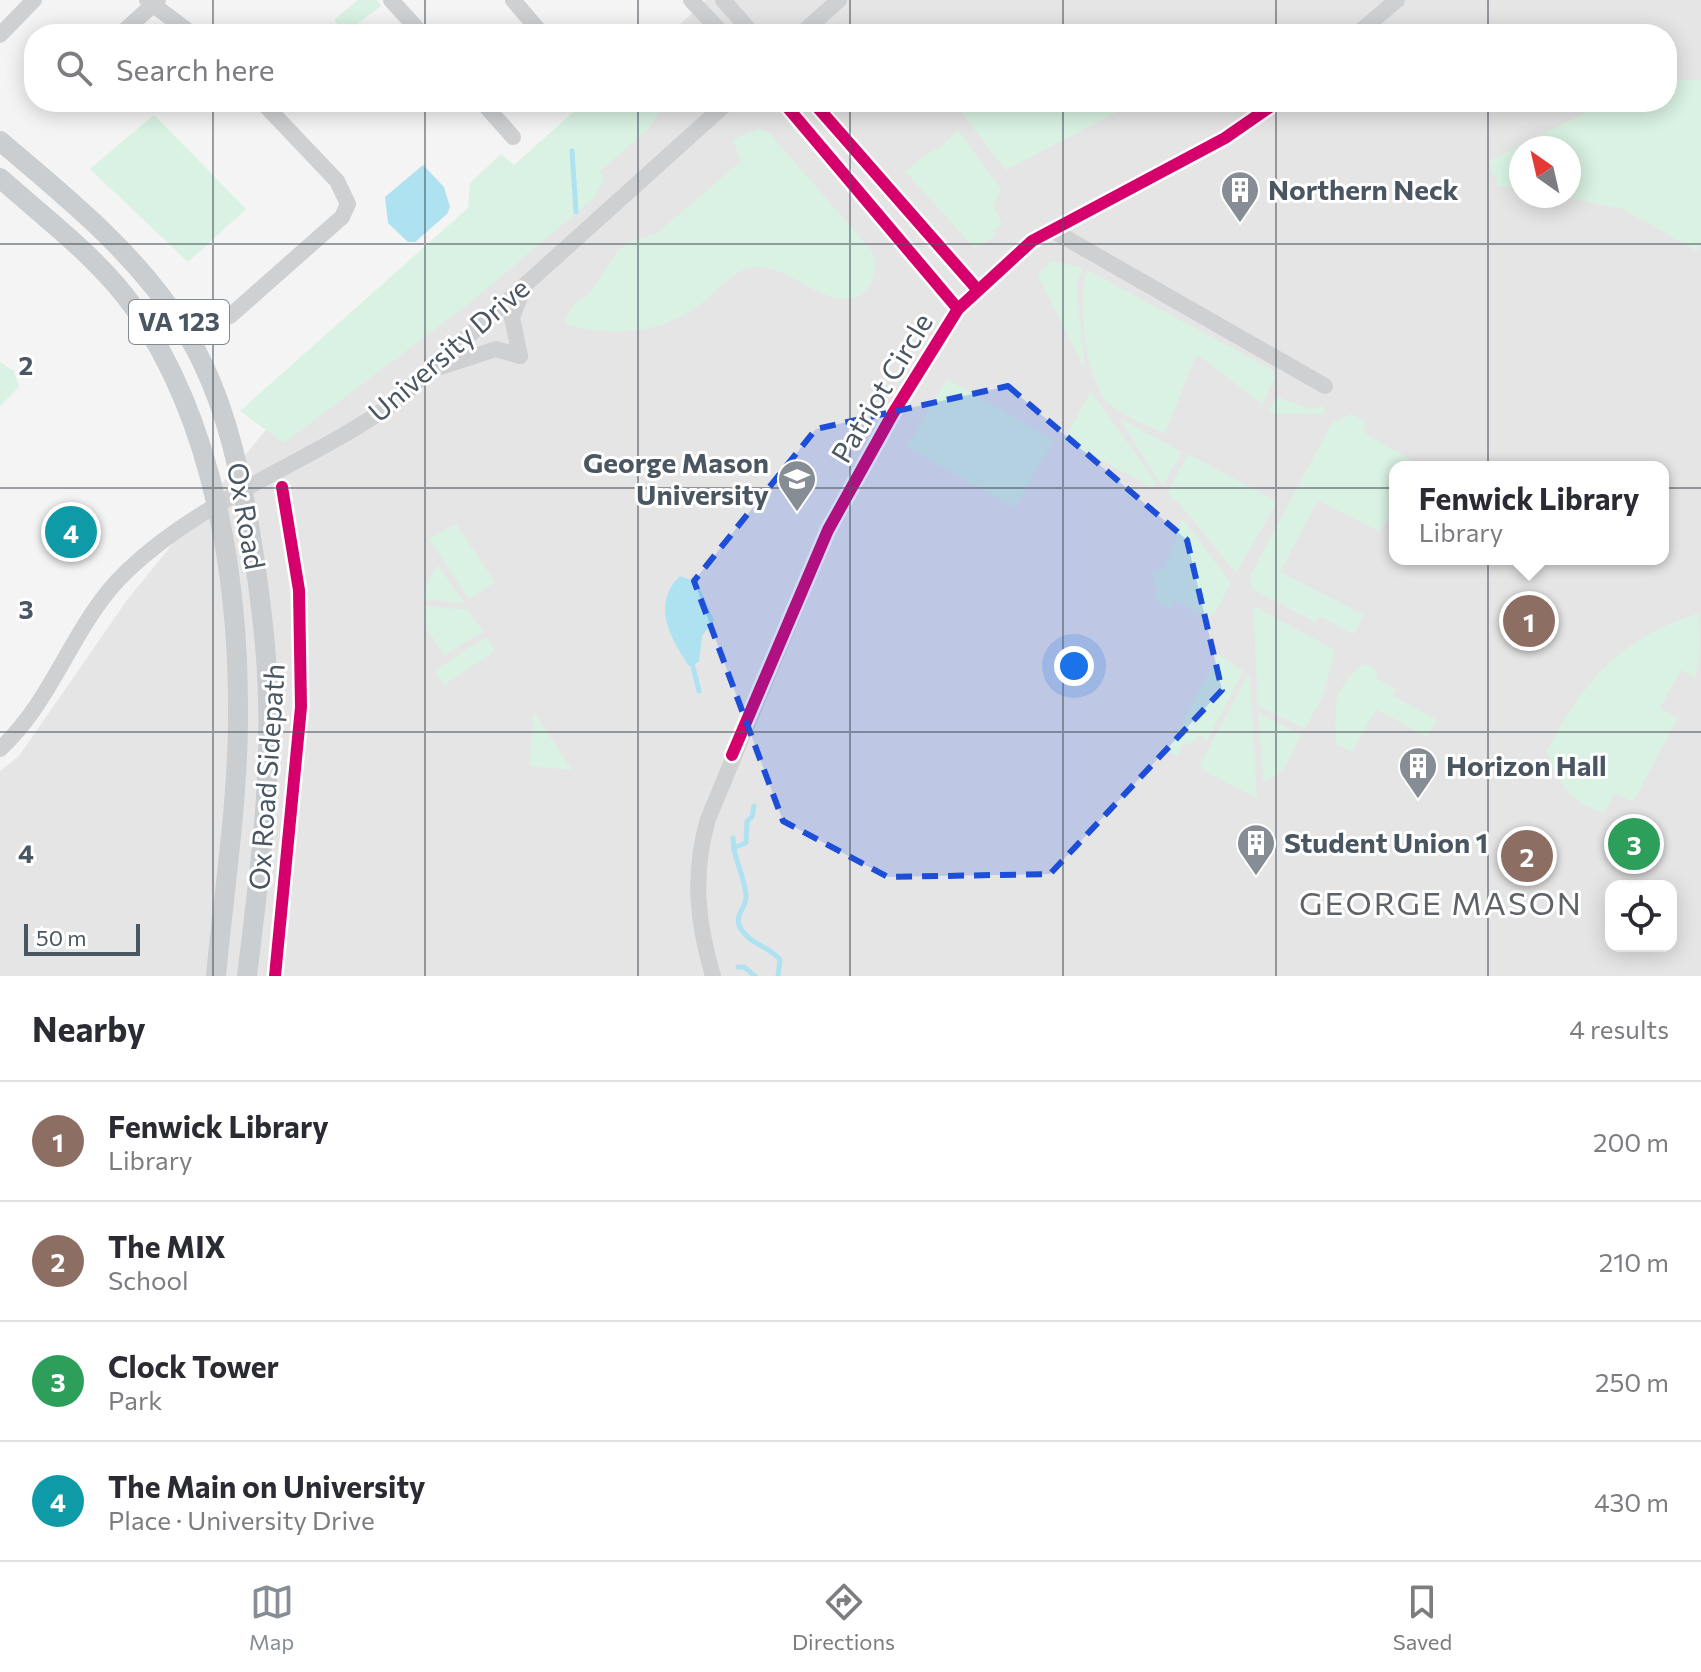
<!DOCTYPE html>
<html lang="en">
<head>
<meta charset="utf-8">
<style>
  body { margin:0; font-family:Commissioner,sans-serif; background:#f2f2f3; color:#2b2b33 }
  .controls { position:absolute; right:24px; bottom:24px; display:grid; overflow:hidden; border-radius:16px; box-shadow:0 4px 20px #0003 }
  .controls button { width:72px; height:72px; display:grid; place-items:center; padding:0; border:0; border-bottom:2px solid #e1e1e2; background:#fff; color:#2b2b33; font:40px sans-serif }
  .compass { position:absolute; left:1509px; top:136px; width:72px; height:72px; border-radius:50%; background:#fff; box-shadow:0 4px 20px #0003; rotate:326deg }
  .scale { position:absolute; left:24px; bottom:20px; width:116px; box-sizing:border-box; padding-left:8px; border:4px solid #4a5661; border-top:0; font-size:22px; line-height:28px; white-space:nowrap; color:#4a5661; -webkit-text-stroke:6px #fff; paint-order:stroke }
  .you { position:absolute; left:1074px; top:666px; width:28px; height:28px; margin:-20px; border:6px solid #fff; border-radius:50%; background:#1a73e8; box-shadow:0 0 0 12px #1a73e833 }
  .badge { display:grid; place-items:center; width:52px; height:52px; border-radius:50%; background:#868d94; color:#fff; font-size:26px; font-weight:700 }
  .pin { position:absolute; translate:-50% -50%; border:4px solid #fff; box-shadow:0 2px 8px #0006 }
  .popup { position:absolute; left:1389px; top:461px; width:280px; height:104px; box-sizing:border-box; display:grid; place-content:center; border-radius:16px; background:#fff; filter:drop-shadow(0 2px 6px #0005); font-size:26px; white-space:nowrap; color:#7c7c81 }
  .popup b { font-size:30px; color:#2b2b33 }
  .popup::after { content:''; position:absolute; left:50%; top:100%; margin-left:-16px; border:16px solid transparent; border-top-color:#fff }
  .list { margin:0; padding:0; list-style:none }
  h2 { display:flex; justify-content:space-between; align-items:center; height:104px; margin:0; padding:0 32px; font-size:34px }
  h2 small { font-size:26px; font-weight:400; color:#7c7c81 }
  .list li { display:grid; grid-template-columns:52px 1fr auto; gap:24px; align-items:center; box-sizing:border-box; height:120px; padding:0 32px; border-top:2px solid #e1e1e2 }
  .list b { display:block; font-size:30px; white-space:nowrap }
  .list p { margin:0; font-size:26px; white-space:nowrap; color:#7c7c81 }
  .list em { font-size:26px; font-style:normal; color:#7c7c81 }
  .icon { flex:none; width:44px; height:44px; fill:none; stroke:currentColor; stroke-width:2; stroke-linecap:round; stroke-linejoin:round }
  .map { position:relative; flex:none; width:1701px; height:976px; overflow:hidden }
  .search { position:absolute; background:#fff; box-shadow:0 4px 20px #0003; left:24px; right:24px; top:24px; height:88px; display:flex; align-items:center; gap:20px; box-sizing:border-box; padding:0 28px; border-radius:32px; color:#7c7c81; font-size:30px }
  .sheet { height:584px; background:#fff }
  nav { display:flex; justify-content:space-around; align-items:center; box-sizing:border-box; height:112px; border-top:2px solid #e1e1e2; background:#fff; font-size:22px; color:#7c7c81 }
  nav a { display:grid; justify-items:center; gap:4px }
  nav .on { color:#868d94 }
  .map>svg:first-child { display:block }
  .education { fill:#e6e5e6; fill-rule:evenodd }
  .green { fill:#d9f2e3 }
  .water { fill:#aee2f0 }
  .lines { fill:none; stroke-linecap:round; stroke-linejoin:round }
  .stream { stroke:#aee2f0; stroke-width:5 }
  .minor { stroke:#ced0d2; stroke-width:16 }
  .major { stroke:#caced1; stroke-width:20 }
  .cycleway-casing { stroke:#fff; stroke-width:17 }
  .cycleway { stroke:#d6006c; stroke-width:12 }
  .marked { fill:#1d4ed8; fill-opacity:0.2; stroke:#1d4ed8; stroke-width:6; stroke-dasharray:16 10; stroke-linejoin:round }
  .grid { fill:none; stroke:#4a5661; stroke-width:2; stroke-opacity:0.55 }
  .labels { text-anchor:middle; stroke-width:6; stroke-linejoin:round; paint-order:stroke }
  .shield { fill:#fff; stroke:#808990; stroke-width:2 }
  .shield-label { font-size:26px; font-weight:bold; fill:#4a5661 }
  .poi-label { font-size:28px; font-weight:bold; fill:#4a5661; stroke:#fff; text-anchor:start }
  .street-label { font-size:28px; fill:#4a5661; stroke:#fff }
  .quarter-label { font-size:32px; letter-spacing:2px; fill:#5f6368; stroke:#fff }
  .grid-label { font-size:26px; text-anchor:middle; font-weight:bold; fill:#4a5661; stroke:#fff; stroke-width:6; stroke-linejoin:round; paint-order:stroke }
</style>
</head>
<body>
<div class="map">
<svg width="1701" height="976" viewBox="0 0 1701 976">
  <rect width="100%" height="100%" fill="#f4f4f4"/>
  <path class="education" d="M706 0H1701V976H0V771L19 756 127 600 282 410 600 102H1667V34H670ZM1521 148H1569V196H1521ZM1395 467H1663V559H1395ZM1611 886H1671V946H1611Z"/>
  <g class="green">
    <path d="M358 0H376L381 6 344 34 334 20Z"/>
    <path d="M1667 80H1701V243L1697 251 1621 208 1555 196H1569V148H1521V190L1498 186 1489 161 1607 102H1667Z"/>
    <path d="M585 102H666L648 129 599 172 604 179 594 198 468 304 284 443 240 411 468 208 470 183 501 154 514 165Z"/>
    <path d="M953 102H1106L1115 113 1006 170Z"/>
    <path d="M154 115 246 209 188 262 90 169Z"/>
    <path d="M760 128 770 134 872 251C876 262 877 275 869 286 839 325 793 264 756 267 735 268 721 288 706 300 664 334 618 337 567 325L565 319 574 304 589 294 618 251 627 243 658 233 741 161 733 140Z"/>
    <path d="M958 130 1001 189 994 206 1002 224 993 231 996 236 974 248 905 171 934 149 936 151Z"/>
    <path d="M1052 261 1083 268 1076 285 1085 369 1037 274Z"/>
    <path d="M1087 270 1271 369 1275 378 1262 404 1201 357H1195L1165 434C1148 425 1125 417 1110 405 1085 384 1077 299 1087 270Z"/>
    <path d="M0 362 14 371 19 387 0 406Z"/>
    <path d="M947 379 1054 440 1015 508 907 447Z"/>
    <path d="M1091 391 1156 483 1153 488 1064 440Z"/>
    <path d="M1277 397 1309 409 1325 406 1324 414H1275L1269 411Z"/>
    <path d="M1352 414 1365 422 1364 433 1416 463 1415 467H1395V504L1380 532 1318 500 1280 572 1364 615 1354 634 1321 617 1315 622 1252 589 1250 576 1332 423Z"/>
    <path d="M1120 419 1182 452 1164 484 1159 482Z"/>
    <path d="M1188 454 1277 502 1236 573 1178 502 1167 494Z"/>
    <path d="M1182 518 1231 583 1214 615 1205 616 1176 601 1172 610 1154 599 1158 591 1153 582V573L1165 568Z"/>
    <path d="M456 524 495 582 469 599 429 539Z"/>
    <path d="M438 565 464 603 423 599 429 578Z"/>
    <path d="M423 606 468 610 483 631 444 656 428 630Z"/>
    <path d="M1253 606 1335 650 1324 693 1305 729 1258 706Z"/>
    <path d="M1698 613C1701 631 1701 661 1695 677L1681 670 1660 708 1678 718 1633 802 1615 793 1604 812C1572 805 1556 781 1547 751 1586 678 1618 641 1698 613Z"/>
    <path d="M486 637 495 651 444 685 435 671Z"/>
    <path d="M1218 654 1243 671 1207 741 1200 734 1192 743 1183 744 1177 756 1167 751Z"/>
    <path d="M1365 664 1378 671 1375 678 1396 689 1393 696 1437 720 1427 737 1376 709 1352 752 1336 744C1335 710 1332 685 1365 664Z"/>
    <path d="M1247 676 1250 677 1257 798 1201 769V763Z"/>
    <path d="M534 712 572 770 529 766Z"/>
    <path d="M1258 712 1301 735C1292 753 1285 776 1263 781Z"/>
  </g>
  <g class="water">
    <path d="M423 165 444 187 450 207 447 214 415 242H408L388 223 385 197Z"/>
    <path d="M680 576 697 582 714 620 702 636 699 662 689 666C670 638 651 604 680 576Z"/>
  </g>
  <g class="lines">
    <g class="stream">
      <path d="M572 151 576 212"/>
      <path d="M691 659 699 691"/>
      <path d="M733 838C733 860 745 875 746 896 747 906 735 915 739 925 747 944 770 946 780 960L778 976"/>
      <path d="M733 848 746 843 747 821 752 817 754 806"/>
      <path d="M738 967H744L755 976"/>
    </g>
    <g class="minor">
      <path d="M147 0 192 34"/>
      <path d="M391 0 422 34"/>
      <path d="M513 0 542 34"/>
      <path d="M691 0 723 34"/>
      <path d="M723 0 753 34"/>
      <path d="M121 34 158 0"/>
      <path d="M801 34 839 0"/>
      <path d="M1357 34 1397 0"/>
      <path d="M0 35 34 0"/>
      <path d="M482 102 513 137"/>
      <path d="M783 102 958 309"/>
      <path d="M813 102 976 288"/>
      <path d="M1052 230 1325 386"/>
      <path d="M230 316 342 217 348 204 337 181 262 102"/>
      <path d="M520 356 512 318 523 289"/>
      <path d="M441 367 496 349 520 356"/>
      <path d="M0 749C55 699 73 622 127 571 203 498 309 463 394 403L728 102"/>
      <path d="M713 976C697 922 692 874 708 819L828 530 892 415 958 309 1032 241 1225 138 1277 102"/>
    </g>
    <g class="major">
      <path d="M0 141C66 197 135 252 182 326 221 387 238 459 250 531 259 586 267 642 268 699 271 791 258 885 247 976"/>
      <path d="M0 178C46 219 99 258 135 309 214 423 239 579 238 716 238 802 224 890 216 976"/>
    </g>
    <g class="cycleway-casing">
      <g id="cycleway">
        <path d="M783 102 958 309"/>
        <path d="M813 102 976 288"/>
        <path d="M732 755 828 530 892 415 958 309 1032 241 1225 138 1277 102"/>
        <path d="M275 976 301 707 299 590 282 487"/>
      </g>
    </g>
    <use href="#cycleway" class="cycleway"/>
  </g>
  <path class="marked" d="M1008 386 1187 540 1222 690 1050 874 888 877 783 821 694 581 816 429Z"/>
  <path class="grid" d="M213 0V34M425 0V34M638 0V34M850 0V34M1063 0V34M1276 0V34M1488 0V34M213 102V976M425 102V976M638 102V976M850 102V976M1063 102V976M1276 102V976M1488 102V976M0 244H1701M0 488H1701M0 732H1701"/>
  <defs>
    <g id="building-pin" transform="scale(2)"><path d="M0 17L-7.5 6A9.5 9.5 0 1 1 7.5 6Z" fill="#868d94" stroke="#fff"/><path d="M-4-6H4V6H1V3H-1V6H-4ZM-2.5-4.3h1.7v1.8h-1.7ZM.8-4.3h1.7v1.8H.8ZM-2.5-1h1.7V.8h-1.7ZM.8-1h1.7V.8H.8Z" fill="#fff"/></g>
    <g id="university-pin" transform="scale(2)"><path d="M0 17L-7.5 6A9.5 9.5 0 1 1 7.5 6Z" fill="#868d94" stroke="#fff"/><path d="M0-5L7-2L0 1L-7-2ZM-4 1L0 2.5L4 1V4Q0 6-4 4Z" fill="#fff"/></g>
  </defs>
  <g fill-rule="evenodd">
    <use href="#building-pin" x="1240" y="190"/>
    <use href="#university-pin" x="797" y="479"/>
    <use href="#building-pin" x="1418" y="766"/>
    <use href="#building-pin" x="1256" y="843"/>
  </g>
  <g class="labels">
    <rect class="shield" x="129" y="300" width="100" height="44" rx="6"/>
    <g class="shield-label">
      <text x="179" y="331">VA 123</text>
    </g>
    <g class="poi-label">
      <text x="1268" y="200">Northern Neck</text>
      <text x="769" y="473" text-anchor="end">George Mason<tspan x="769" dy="32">University</tspan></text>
      <text x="1446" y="776">Horizon Hall</text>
      <text x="1284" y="853">Student Union 1</text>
    </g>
    <g class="street-label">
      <text transform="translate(449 350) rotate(-41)" y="10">University Drive</text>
      <text transform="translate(882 388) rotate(-59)" y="10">Patriot Circle</text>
      <text transform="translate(246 516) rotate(80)" y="10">Ox Road</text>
      <text transform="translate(267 777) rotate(-86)" y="10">Ox Road Sidepath</text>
    </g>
    <g class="quarter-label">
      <text x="1441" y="915">GEORGE MASON</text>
    </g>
  </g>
  <g class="grid-label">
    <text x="26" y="375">2</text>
    <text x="26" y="619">3</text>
    <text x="26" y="863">4</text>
  </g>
</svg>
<div class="controls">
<button><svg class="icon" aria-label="locate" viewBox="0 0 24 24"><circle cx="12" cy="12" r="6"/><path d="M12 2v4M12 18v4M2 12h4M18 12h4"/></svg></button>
</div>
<svg class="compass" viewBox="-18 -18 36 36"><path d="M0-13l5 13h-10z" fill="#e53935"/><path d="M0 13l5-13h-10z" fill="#7c7c81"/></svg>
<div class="scale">50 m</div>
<div class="you"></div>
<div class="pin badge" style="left:1529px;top:621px;background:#8d6e63">1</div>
<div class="popup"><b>Fenwick Library</b>Library</div>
<div class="pin badge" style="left:1527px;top:856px;background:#8d6e63">2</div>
<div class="pin badge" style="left:1634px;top:844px;background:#2e9e5b">3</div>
<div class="pin badge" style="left:71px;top:532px;background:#0f9aa8">4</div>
<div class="search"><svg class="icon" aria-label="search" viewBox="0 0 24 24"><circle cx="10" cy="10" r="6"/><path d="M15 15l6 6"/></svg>Search here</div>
</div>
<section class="sheet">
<h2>Nearby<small>4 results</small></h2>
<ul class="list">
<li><span class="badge" style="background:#8d6e63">1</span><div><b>Fenwick Library</b><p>Library</p></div><em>200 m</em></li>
<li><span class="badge" style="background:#8d6e63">2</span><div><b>The MIX</b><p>School</p></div><em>210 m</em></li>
<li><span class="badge" style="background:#2e9e5b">3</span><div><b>Clock Tower</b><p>Park</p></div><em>250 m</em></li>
<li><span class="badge" style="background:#0f9aa8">4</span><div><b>The Main on University</b><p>Place · University Drive</p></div><em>430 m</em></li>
</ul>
</section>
<nav>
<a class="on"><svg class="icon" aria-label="map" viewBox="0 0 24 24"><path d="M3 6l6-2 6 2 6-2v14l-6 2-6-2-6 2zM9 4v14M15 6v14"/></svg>Map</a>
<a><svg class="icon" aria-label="directions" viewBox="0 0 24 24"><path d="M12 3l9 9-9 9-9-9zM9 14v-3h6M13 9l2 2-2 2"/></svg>Directions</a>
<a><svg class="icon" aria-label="saved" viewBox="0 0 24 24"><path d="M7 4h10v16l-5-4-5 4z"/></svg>Saved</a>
</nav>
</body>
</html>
